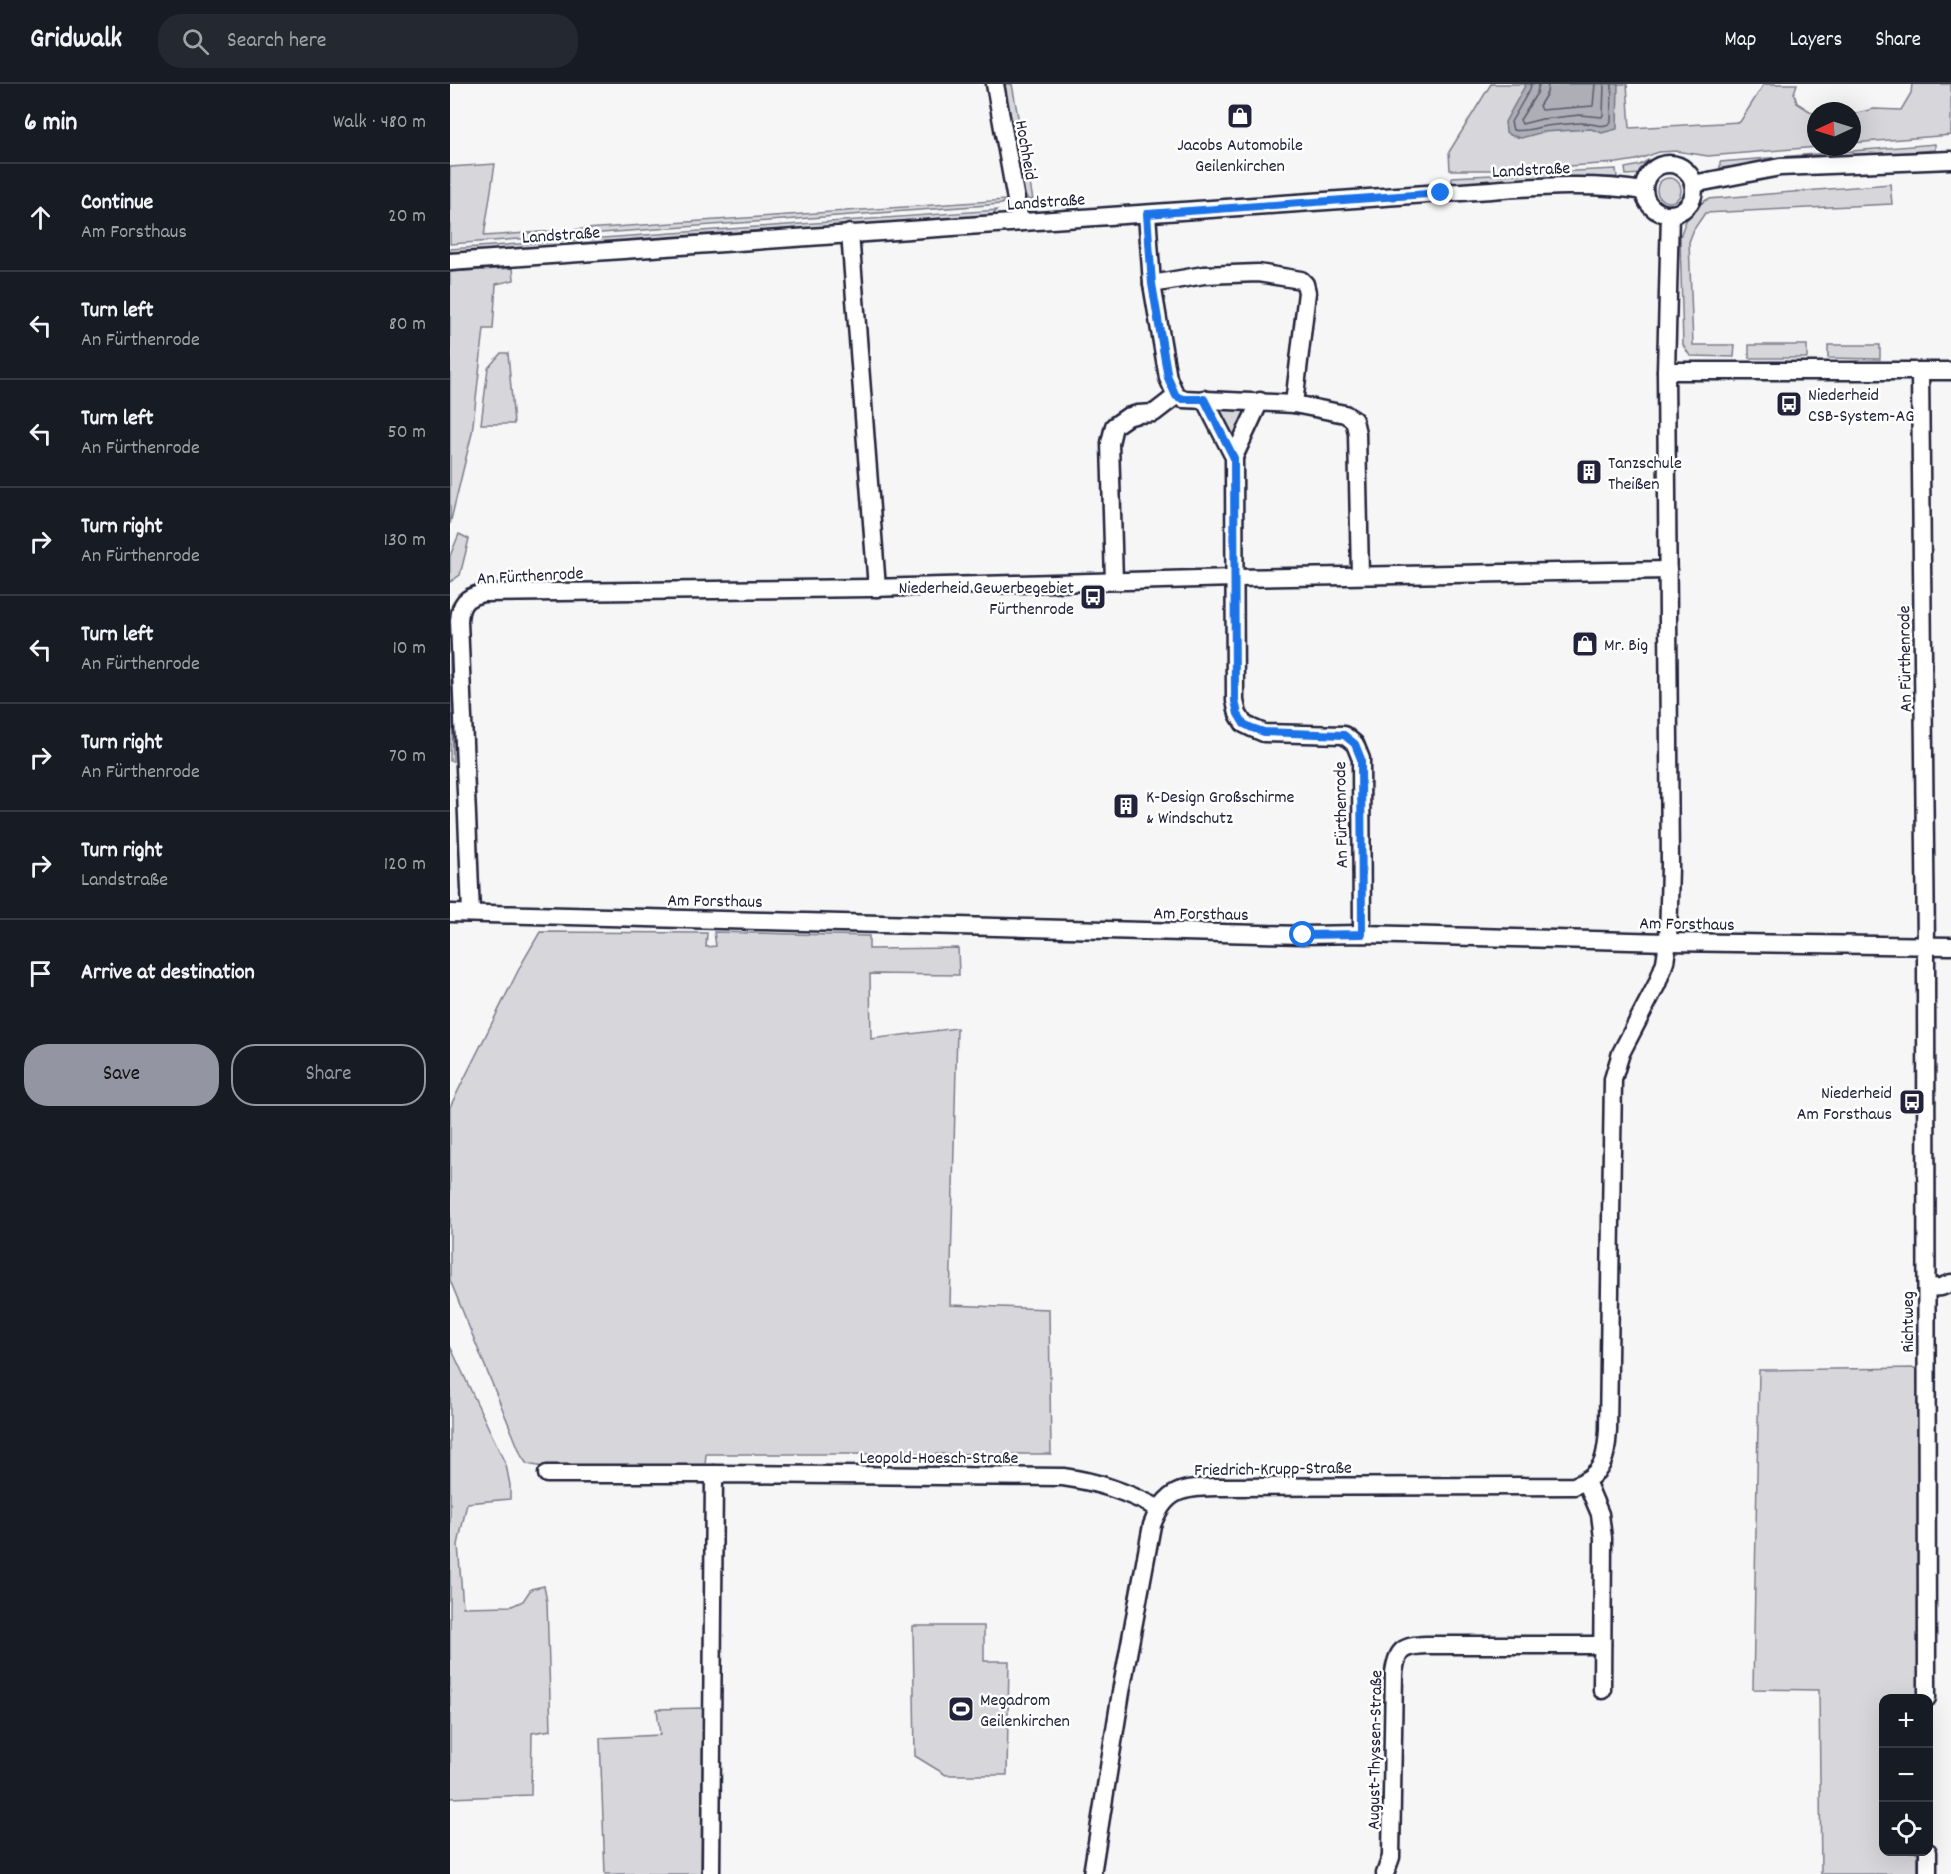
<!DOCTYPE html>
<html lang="en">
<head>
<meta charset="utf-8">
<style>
  body { margin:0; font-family:Dekko,sans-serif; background:#242831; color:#f1f3f6 }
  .controls { position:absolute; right:18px; bottom:18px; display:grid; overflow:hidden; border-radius:12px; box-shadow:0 6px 24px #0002 }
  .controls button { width:54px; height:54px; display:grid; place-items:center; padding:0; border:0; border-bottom:2px solid #363941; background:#171b24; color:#f1f3f6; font:30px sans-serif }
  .compass { position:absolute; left:1357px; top:18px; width:54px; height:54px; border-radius:50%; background:#171b24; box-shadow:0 6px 24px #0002; rotate:266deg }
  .stop { position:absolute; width:18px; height:18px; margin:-14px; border:4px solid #1a73e8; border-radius:50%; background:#fff }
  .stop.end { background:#1a73e8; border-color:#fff; box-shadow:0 2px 6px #0008 }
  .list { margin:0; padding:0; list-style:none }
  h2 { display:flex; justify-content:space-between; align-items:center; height:78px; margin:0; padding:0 24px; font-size:26px }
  h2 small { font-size:20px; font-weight:400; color:#9ea1a6 }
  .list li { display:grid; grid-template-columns:39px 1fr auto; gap:18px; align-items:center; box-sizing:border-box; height:108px; padding:0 24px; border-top:2px solid #363941 }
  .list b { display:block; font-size:22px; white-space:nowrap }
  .list p { margin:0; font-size:20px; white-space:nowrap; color:#9ea1a6 }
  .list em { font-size:20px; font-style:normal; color:#9ea1a6 }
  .actions { display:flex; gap:12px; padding:18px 24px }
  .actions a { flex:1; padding:14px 0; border:2px solid #9495a2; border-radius:24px; text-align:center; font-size:21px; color:#9495a2 }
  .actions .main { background:#9495a2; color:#111 }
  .icon { flex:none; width:33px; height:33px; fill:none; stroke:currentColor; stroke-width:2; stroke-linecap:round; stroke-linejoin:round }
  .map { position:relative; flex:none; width:1501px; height:1790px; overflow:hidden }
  header { display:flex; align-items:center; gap:36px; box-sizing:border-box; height:84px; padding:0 30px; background:#171b24; border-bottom:2px solid #363941 }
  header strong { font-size:28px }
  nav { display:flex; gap:33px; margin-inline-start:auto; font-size:21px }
  .search { width:420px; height:54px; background:#242831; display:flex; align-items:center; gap:15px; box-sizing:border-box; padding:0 21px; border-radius:24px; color:#9ea1a6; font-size:22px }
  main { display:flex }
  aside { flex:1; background:#171b24 }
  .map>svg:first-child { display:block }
  .green { fill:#d7d7db; stroke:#7c7c8b; stroke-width:1.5 }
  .water { fill:#aeaeb7; stroke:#767685; stroke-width:1.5 }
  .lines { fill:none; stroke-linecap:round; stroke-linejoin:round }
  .shore { stroke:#5a5a6d; stroke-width:1.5 }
  .minor-casing { stroke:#22223b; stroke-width:21 }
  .minor { stroke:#fff; stroke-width:16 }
  .route { stroke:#1a73e8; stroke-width:8 }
  .labels { text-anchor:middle; stroke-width:5; stroke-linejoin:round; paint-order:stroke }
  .poi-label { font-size:18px; fill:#22223b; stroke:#fff; text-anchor:start }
  .street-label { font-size:18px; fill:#22223b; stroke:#fff }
</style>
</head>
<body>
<header>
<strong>Gridwalk</strong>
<div class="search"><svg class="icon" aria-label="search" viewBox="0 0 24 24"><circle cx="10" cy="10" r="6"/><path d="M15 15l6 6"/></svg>Search here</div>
<nav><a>Map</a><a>Layers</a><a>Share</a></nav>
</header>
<main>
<aside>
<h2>6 min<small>Walk · 480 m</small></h2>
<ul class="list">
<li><svg class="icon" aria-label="ahead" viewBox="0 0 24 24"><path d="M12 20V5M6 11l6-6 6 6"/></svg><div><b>Continue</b><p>Am Forsthaus</p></div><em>20 m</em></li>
<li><svg class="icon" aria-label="left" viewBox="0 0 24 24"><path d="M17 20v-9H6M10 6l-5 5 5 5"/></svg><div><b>Turn left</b><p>An Fürthenrode</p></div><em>80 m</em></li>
<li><svg class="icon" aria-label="left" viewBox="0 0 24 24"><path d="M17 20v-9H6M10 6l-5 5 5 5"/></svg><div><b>Turn left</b><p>An Fürthenrode</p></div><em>50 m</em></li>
<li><svg class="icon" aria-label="right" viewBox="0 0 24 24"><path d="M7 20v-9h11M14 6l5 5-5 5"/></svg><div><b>Turn right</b><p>An Fürthenrode</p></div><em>130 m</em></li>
<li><svg class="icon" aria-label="left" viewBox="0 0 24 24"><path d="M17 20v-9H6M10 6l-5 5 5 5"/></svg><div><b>Turn left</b><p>An Fürthenrode</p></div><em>10 m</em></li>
<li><svg class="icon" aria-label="right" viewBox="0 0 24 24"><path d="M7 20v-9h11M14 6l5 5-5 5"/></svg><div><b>Turn right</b><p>An Fürthenrode</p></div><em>70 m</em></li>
<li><svg class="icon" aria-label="right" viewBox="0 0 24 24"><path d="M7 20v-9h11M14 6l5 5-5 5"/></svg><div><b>Turn right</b><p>Landstraße</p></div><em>120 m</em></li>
<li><svg class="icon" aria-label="arrive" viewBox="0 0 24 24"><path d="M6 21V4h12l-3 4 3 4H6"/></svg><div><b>Arrive at destination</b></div></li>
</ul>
<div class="actions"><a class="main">Save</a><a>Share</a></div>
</aside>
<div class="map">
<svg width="1501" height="1790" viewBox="0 0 1501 1790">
  <rect width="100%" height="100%" fill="#f6f6f7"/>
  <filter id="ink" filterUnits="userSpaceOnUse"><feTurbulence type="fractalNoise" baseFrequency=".0167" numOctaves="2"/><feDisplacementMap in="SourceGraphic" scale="12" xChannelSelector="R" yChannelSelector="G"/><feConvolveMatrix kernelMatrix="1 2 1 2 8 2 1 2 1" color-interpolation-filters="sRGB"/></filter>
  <g filter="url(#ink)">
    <g class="green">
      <path d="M552 0H562L583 116 578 115 571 107Z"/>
      <path d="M1041 0H1177L1180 44 1290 38 1314 0H1347L1344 9 1347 19 1366 31 1367 63 1258 72 1226 67 1209 68 1186 76 1167 79 1056 86H1000L999 68Z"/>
      <path d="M1462 0H1501V51L1402 59V30L1424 25 1451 26 1461 9Z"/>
      <path d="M1485 60V66C1413 72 1342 76 1270 84V78Z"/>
      <path d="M1198 76H1202L1191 90 1176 91 1175 84 1190 81Z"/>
      <path d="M45 80 34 152 555 116 552 120 0 160V83Z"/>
      <path d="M1166 85 1167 93 1002 100V93Z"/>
      <circle cx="1219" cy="106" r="12"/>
      <path d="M1440 100 1442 120 1255 129 1244 145 1239 158 1243 261H1285L1284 273 1240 272 1233 261 1230 153C1236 134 1240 125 1258 115Z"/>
      <path d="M547 126 542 132 0 170V165Z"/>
      <path d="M63 184 64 196 46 200 43 245H34L22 349 0 440V188Z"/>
      <rect x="1299" y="261" width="58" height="13"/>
      <path d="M1378 261H1430V275L1378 274Z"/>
      <path d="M51 269H58L64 340H31L38 284Z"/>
      <path d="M768 324H797L783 353Z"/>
      <path d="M9 450 19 455 10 491 0 498V472Z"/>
      <path d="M0 531 3 677H0Z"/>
      <path d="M90 848 257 849 256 863 266 862 264 848 419 852V865L508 864 509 891 420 890 421 955 507 944 500 1221 599 1225 601 1370H256L255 1382 93 1383 77 1380 72 1373 0 1196V1023L72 879Z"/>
      <path d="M0 1262 56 1381 60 1401V1415L17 1419 8 1461 13 1523 62 1522 73 1517 81 1505 94 1502 97 1518 101 1646 82 1649 81 1711 0 1714Z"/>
      <path d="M1468 1284V1614H1434V1768H1468V1790H1371L1369 1606 1303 1605 1309 1286Z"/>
      <path d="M463 1542H534V1577H559L557 1691H496L465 1672Z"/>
      <path d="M253 1624 251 1790H155L150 1654 210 1651 207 1625Z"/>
    </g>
    <path class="water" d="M1076 0H1168L1167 45 1152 49 1141 45 1093 48 1071 54 1060 51 1056 48 1055 38Z"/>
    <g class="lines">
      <g class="shore">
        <path d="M1081 0 1080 5 1061 38 1063 46C1074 48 1081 45 1091 43 1103 40 1117 40 1130 39 1141 38 1153 46 1161 38L1162 0"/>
        <path d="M1089 0 1087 9 1070 36 1072 40 1092 35 1130 31 1152 33 1153 31 1154 0"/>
        <path d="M1098 0 1097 9 1089 22 1091 26 1143 22 1145 0"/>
      </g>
      <g class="minor-casing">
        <g id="minor">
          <path d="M545 0 570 138"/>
          <circle cx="1219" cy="105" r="25"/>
          <path d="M1243 100 1330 83 1501 76"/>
          <path d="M697 130 702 200 718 294 726 312"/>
          <path d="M400 149 427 504"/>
          <path d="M0 178 991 109C1058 106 1128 96 1194 107"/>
          <path d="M702 200 754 191 808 189 851 196 855 200 857 208 844 320"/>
          <path d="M1216 287H1501"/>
          <path d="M1470 288 1476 862 1477 1614"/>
          <path d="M754 315 784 373 785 617 788 630 794 640 802 644 814 649 894 651 905 660 911 675 912 850"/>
          <path d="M784 373 810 317"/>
          <path d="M664 497 660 359 664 342 677 333 688 330 704 329 726 312 733 315 844 320 895 330 904 336 907 349 910 491"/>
          <path d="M0 829 853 851 912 850 1218 858 1501 862"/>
          <path d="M21 829 9 537C10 519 16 513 33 509L420 504 785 494 1218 486"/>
          <path d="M1477 1204 1491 1203 1501 1199"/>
          <path d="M97 1390H264"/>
          <path d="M1136 1397 1150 1430 1153 1454 1152 1606"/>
          <path d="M1478 1768V1790"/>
          <path d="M261 1790 264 1390 613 1393C649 1398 676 1408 708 1424"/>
          <path d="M642 1790 671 1608 702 1441C716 1404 733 1404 768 1403L1124 1402C1154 1390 1156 1375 1158 1346L1163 995 1171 969 1207 900 1215 878 1218 858 1220 782 1216 287 1220 130"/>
          <path d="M935 1790 941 1773 944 1589C947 1565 953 1562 976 1561H1152"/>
        </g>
      </g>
      <use href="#minor" class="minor"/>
    </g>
  </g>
  <g class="lines" filter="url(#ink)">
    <path class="route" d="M853 851 912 850 911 675 905 660 894 651 814 648 802 644 794 640 788 630 785 617 784 374 754 315H733L726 312 718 294 702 200 697 130 991 109"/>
  </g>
  <defs>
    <g id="shop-square" transform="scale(1.35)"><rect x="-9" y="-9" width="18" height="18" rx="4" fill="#22223b" stroke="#fff"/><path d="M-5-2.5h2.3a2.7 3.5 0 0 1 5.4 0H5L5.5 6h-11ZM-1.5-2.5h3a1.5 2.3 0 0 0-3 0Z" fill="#fff"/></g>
    <g id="bus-square" transform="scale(1.35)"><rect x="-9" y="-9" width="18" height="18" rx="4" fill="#22223b" stroke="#fff"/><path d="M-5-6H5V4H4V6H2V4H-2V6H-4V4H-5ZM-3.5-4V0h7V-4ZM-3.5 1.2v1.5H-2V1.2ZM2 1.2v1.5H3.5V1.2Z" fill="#fff"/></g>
    <g id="building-square" transform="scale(1.35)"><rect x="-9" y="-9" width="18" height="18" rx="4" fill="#22223b" stroke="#fff"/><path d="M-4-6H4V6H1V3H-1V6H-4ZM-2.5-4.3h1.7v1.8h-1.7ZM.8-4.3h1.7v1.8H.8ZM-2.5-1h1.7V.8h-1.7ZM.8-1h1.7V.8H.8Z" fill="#fff"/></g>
    <g id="stadium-square" transform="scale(1.35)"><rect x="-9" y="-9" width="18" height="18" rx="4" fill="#22223b" stroke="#fff"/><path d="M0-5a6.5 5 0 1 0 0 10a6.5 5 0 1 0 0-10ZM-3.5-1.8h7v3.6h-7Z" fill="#fff"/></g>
  </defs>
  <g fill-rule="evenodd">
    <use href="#shop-square" x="790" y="32"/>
    <use href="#bus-square" x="1339" y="320"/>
    <use href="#building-square" x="1139" y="388"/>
    <use href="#bus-square" x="643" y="513"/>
    <use href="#shop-square" x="1135" y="560"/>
    <use href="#building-square" x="676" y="722"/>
    <use href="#bus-square" x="1462" y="1018"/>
    <use href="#stadium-square" x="511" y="1625"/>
  </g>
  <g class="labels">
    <g class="poi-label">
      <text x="790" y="66" text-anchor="middle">Jacobs Automobile<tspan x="790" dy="21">Geilenkirchen</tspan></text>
      <text x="1358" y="316">Niederheid<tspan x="1358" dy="21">CSB-System-AG</tspan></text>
      <text x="1158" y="384">Tanzschule<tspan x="1158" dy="21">Theißen</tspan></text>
      <text x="624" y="509" text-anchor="end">Niederheid Gewerbegebiet<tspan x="624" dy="21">Fürthenrode</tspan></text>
      <text x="1154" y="566">Mr. Big</text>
      <text x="696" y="718">K-Design Großschirme<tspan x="696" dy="21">&amp; Windschutz</tspan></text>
      <text x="1442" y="1014" text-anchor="end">Niederheid<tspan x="1442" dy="21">Am Forsthaus</tspan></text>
      <text x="530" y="1621">Megadrom<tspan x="530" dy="21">Geilenkirchen</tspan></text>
    </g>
    <g class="street-label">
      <text transform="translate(577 66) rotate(80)" y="6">Hochheid</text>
      <text transform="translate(1081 85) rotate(-3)" y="6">Landstraße</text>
      <text transform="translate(596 117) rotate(-4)" y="6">Landstraße</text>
      <text transform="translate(111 150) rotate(-4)" y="6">Landstraße</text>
      <text transform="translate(80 491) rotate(-3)" y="6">An Fürthenrode</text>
      <text transform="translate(1454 575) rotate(-91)" y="6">An Fürthenrode</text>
      <text transform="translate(890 731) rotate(-91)" y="6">An Fürthenrode</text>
      <text transform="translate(265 816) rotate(1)" y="6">Am Forsthaus</text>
      <text transform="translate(751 829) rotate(1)" y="6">Am Forsthaus</text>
      <text transform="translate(1237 839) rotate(1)" y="6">Am Forsthaus</text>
      <text transform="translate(1457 1238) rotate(-90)" y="6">Richtweg</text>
      <text x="489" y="1379">Leopold-Hoesch-Straße</text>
      <text transform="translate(823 1384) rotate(-1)" y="6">Friedrich-Krupp-Straße</text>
      <text transform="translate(924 1666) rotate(-89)" y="6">August-Thyssen-Straße</text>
    </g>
  </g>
</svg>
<div class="controls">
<button>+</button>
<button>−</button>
<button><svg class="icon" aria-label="locate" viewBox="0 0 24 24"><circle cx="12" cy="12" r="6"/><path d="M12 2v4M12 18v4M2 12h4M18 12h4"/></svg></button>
</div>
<svg class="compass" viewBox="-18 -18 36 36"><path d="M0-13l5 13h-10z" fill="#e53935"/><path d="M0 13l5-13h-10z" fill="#9ea1a6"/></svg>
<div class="stop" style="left:853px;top:851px"></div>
<div class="stop end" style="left:991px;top:109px"></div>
</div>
</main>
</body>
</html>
